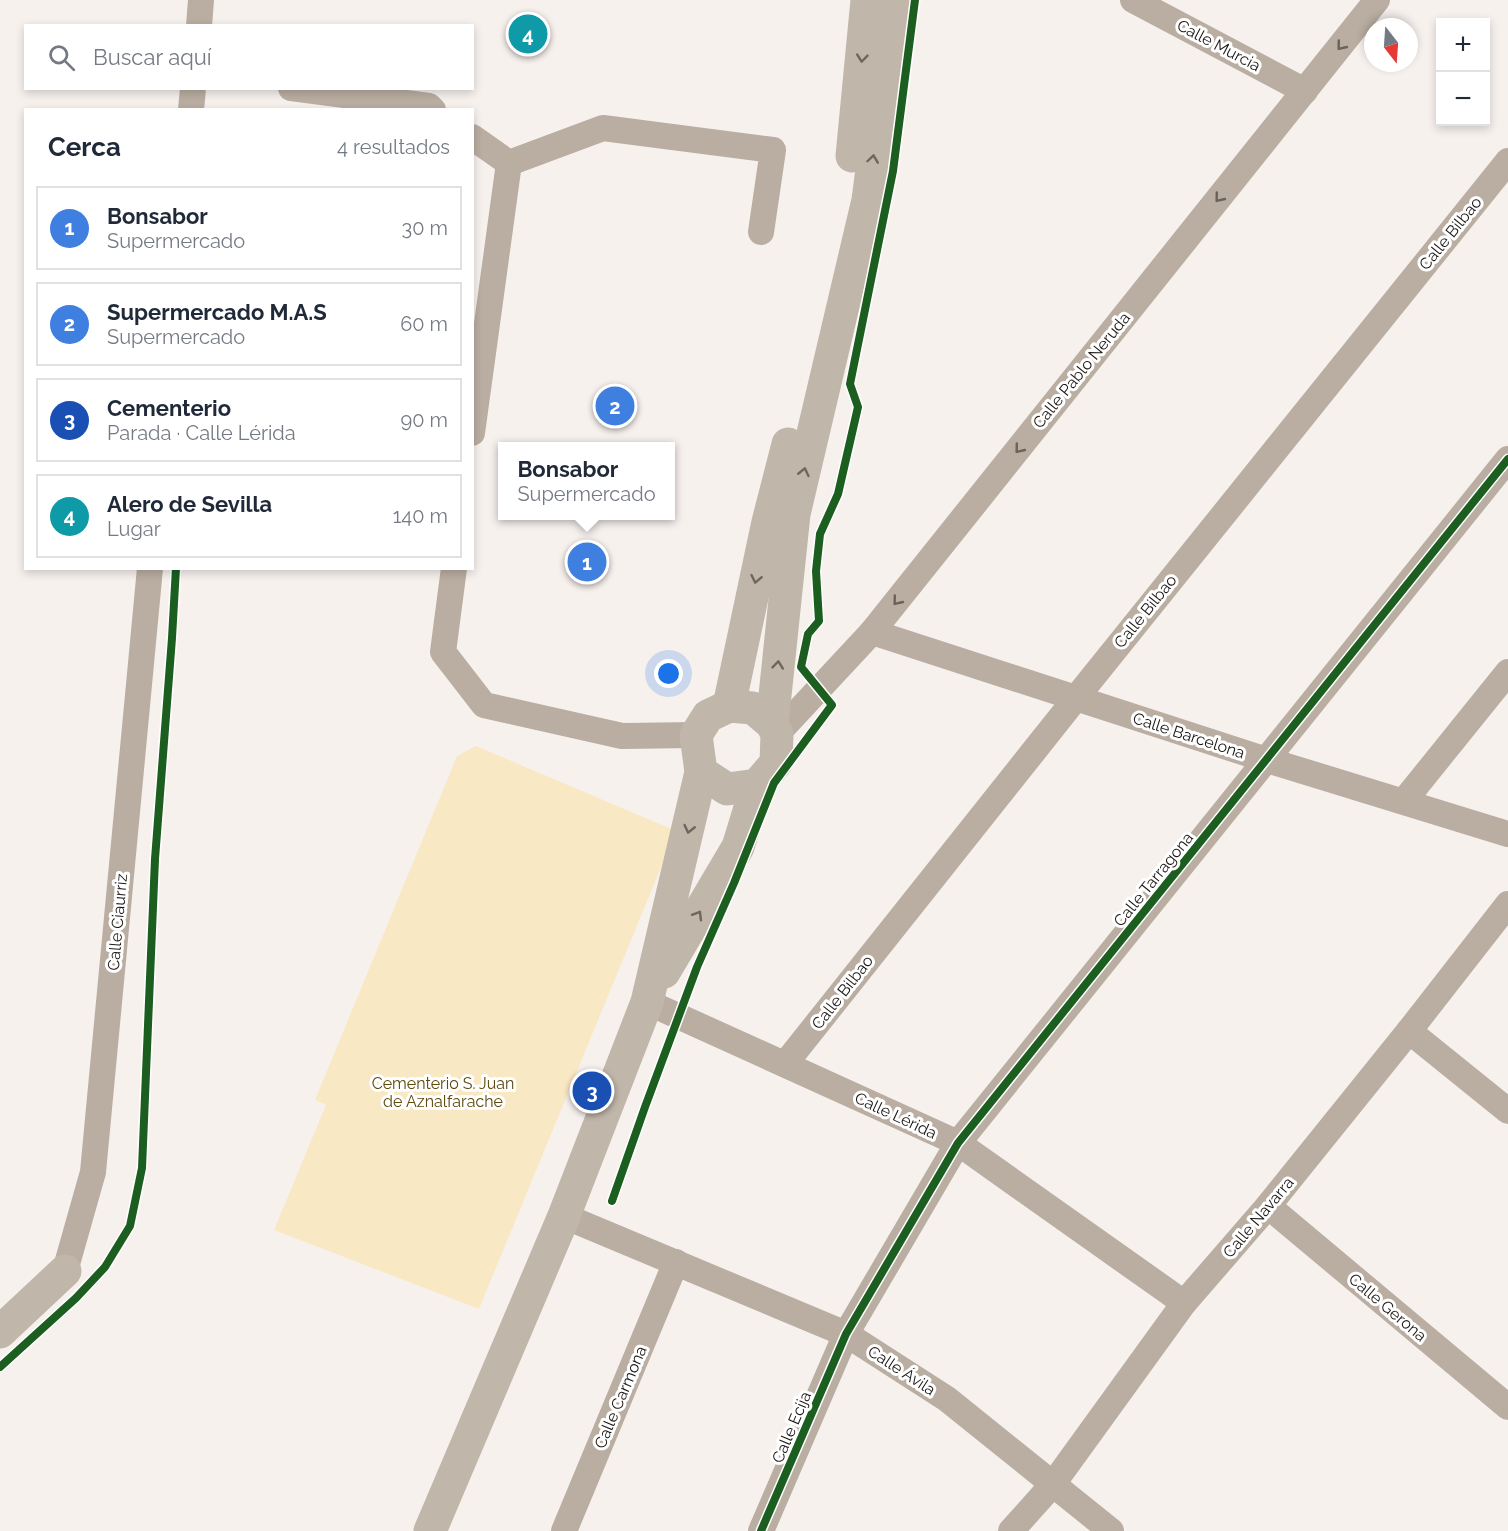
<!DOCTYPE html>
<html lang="es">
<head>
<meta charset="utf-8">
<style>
  body { margin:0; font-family:Raleway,sans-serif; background:#f6f6f7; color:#1f2937 }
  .controls { position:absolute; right:18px; top:18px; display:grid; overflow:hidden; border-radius:0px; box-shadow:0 3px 9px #0003 }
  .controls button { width:54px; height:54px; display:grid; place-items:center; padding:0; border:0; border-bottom:2px solid #e0e1e3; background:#fff; color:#1f2937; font:30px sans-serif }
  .compass { position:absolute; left:1364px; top:18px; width:54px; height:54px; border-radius:50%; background:#fff; box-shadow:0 3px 9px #0003; rotate:163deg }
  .you { position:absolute; left:669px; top:674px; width:21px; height:21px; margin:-15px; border:4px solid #fff; border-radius:50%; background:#1a73e8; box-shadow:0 0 0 9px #1a73e833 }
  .badge { display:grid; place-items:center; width:39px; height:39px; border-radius:50%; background:#7c3aed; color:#fff; font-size:20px; font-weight:700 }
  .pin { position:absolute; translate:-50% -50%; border:3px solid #fff; box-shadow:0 2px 6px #0006 }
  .popup { position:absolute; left:498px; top:442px; width:177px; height:78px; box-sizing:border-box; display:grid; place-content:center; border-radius:0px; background:#fff; filter:drop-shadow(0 2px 4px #0005); font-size:20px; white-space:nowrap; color:#747a83 }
  .popup b { font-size:22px; color:#1f2937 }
  .popup::after { content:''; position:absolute; left:50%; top:100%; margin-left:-12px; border:12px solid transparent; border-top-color:#fff }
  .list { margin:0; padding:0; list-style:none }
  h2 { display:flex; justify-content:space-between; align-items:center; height:78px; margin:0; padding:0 24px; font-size:26px }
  h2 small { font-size:20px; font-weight:400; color:#747a83 }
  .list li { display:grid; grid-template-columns:39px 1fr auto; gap:18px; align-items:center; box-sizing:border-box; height:84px; margin:0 12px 12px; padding:0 12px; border:2px solid #e0e1e3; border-radius:0px }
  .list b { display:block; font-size:22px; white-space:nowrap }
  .list p { margin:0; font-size:20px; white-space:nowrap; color:#747a83 }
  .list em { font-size:20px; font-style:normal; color:#747a83 }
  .icon { flex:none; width:33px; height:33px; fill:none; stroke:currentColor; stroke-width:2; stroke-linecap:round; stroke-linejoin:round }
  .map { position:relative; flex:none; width:1508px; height:1531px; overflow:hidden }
  .search { position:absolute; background:#fff; box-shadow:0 3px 9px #0003; left:24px; top:24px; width:450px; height:66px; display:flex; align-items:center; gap:15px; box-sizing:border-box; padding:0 21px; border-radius:0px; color:#747a83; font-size:22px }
  .panel { position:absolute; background:#fff; box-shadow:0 3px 9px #0003; left:24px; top:108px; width:450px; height:462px; border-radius:0px }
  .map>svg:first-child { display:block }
  .green { fill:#f9e8c4 }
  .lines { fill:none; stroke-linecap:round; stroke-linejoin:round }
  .street { stroke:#baaea2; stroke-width:26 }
  .secondary { stroke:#c1b6aa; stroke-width:33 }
  .cycleway-casing { stroke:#fff; stroke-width:11 }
  .cycleway { stroke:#1b5e20; stroke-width:8 }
  .oneway { stroke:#6a625b }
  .oneway2 { stroke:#6e665f }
  .labels { text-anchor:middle; stroke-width:6; stroke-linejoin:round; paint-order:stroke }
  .street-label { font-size:16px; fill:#1a1614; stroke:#fff }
  .park-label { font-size:16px; fill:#5d4a0e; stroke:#fff }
</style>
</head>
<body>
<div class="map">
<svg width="1508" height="1531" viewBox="0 0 1508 1531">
  <rect width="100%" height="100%" fill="#f7f1ee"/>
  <path class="green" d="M476 746 676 831 479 1309 274 1230 326 1105 315 1100 457 756Z"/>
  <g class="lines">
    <g class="street">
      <path d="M1133 0 1305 91"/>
      <path d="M199 26 201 0"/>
      <path d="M291 88 429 106 433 110"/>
      <path d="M191 110 193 88"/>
      <path d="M472 137 509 163 603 128 773 150 761 232"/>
      <path d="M472 433 509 163"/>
      <path d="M454 568 443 652 484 705 622 736 696 735"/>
      <path d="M872 632 1267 760 1508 834"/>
      <path d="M777 734 872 632 1377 0"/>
      <path d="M1404 801 1508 672"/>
      <path d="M647 1002 958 1143 1184 1303"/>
      <path d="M1409 1031 1508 1111"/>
      <path d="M785 1064 1076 698 1508 161"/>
      <path d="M1268 1206 1508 1407"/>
      <path d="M564 1216 846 1334 947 1399 1111 1531"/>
      <path d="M65 1271 93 1172 150 568"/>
      <path d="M564 1531 676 1262"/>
      <path d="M761 1531 846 1334 958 1143 1508 459"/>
      <path d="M1011 1531 1053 1484 1184 1303 1268 1206 1409 1031 1508 904"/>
    </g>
    <g class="secondary">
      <path d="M852 156 867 0"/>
      <path d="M729 706 768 522 788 444"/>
      <path d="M772 724 794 514 868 200 894 0"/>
      <path d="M664 972 738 847 757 785 776 763 777 734 772 724 753 708 729 706 708 716 696 735 701 772 727 789 757 785"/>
      <path d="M0 1332 65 1271"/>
      <path d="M430 1531 564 1216 647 1002 701 772"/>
    </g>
    <g class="cycleway-casing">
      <g id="cycleway">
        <path d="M612 1201 645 1107 697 967 734 883 774 783 832 705 801 667 808 634 819 621 816 571 820 534 838 494 858 407 850 384 893 171 915 0"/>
        <path d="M0 1367 76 1298 105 1267 130 1226 142 1168 155 859 172 638 176 568"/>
        <path d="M761 1531 846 1334 958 1143 1508 459"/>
      </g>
    </g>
    <use href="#cycleway" class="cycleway"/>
  </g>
  <defs><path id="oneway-chevron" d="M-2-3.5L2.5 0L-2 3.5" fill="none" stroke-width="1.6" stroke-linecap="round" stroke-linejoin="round" transform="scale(1.5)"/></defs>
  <g class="oneway">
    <use href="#oneway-chevron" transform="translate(1341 46) rotate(129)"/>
    <use href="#oneway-chevron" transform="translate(1219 198) rotate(129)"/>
    <use href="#oneway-chevron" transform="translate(1019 449) rotate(129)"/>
    <use href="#oneway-chevron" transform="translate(897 601) rotate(129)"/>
  </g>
  <g class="oneway2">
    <use href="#oneway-chevron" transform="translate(862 58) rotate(96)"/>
    <use href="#oneway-chevron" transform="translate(873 159) rotate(-82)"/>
    <use href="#oneway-chevron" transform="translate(804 472) rotate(-77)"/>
    <use href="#oneway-chevron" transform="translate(756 579) rotate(102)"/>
    <use href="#oneway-chevron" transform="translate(778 665) rotate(-84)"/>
    <use href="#oneway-chevron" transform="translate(689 829) rotate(103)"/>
    <use href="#oneway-chevron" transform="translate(698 915) rotate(-59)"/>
  </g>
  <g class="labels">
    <g class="street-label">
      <text transform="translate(1219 45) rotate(28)" y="6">Calle Murcia</text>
      <text transform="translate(1450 233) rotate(-51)" y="6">Calle Bilbao</text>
      <text transform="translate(1081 370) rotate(-51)" y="6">Calle Pablo Neruda</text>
      <text transform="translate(1145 611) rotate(-51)" y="6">Calle Bilbao</text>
      <text transform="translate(1189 735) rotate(18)" y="6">Calle Barcelona</text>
      <text transform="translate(1153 879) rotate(-51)" y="6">Calle Tarragona</text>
      <text transform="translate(117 922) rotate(-85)" y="6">Calle Ciaurriz</text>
      <text transform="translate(842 992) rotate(-52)" y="6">Calle Bilbao</text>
      <text transform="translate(896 1115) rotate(25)" y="6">Calle Lérida</text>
      <text transform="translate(1258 1217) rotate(-50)" y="6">Calle Navarra</text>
      <text transform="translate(1388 1307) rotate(40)" y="6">Calle Gerona</text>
      <text transform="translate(902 1370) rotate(33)" y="6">Calle Ávila</text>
      <text transform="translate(620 1397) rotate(-67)" y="6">Calle Carmona</text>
      <text transform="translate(791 1427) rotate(-67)" y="6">Calle Ecija</text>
    </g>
    <g class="park-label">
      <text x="443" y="1089">Cementerio S. Juan<tspan x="443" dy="18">de Aznalfarache</tspan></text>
    </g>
  </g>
</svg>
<div class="controls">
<button>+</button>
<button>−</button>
</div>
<svg class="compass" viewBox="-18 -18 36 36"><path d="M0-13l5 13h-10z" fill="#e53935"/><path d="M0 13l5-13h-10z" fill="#747a83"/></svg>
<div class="you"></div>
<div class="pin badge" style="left:587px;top:562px;background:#3f7fe0">1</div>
<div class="popup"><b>Bonsabor</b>Supermercado</div>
<div class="pin badge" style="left:615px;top:406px;background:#3f7fe0">2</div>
<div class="pin badge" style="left:592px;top:1091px;background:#1a4fb4">3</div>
<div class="pin badge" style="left:528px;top:34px;background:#0f9aa8">4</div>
<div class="search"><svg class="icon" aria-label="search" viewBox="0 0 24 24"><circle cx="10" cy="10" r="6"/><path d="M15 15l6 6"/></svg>Buscar aquí</div>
<section class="panel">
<h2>Cerca<small>4 resultados</small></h2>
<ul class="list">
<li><span class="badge" style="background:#3f7fe0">1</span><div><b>Bonsabor</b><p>Supermercado</p></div><em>30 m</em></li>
<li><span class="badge" style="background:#3f7fe0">2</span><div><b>Supermercado M.A.S</b><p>Supermercado</p></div><em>60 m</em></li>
<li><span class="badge" style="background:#1a4fb4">3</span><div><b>Cementerio</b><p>Parada · Calle Lérida</p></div><em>90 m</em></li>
<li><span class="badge" style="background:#0f9aa8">4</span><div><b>Alero de Sevilla</b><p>Lugar</p></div><em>140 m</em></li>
</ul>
</section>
</div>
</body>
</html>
